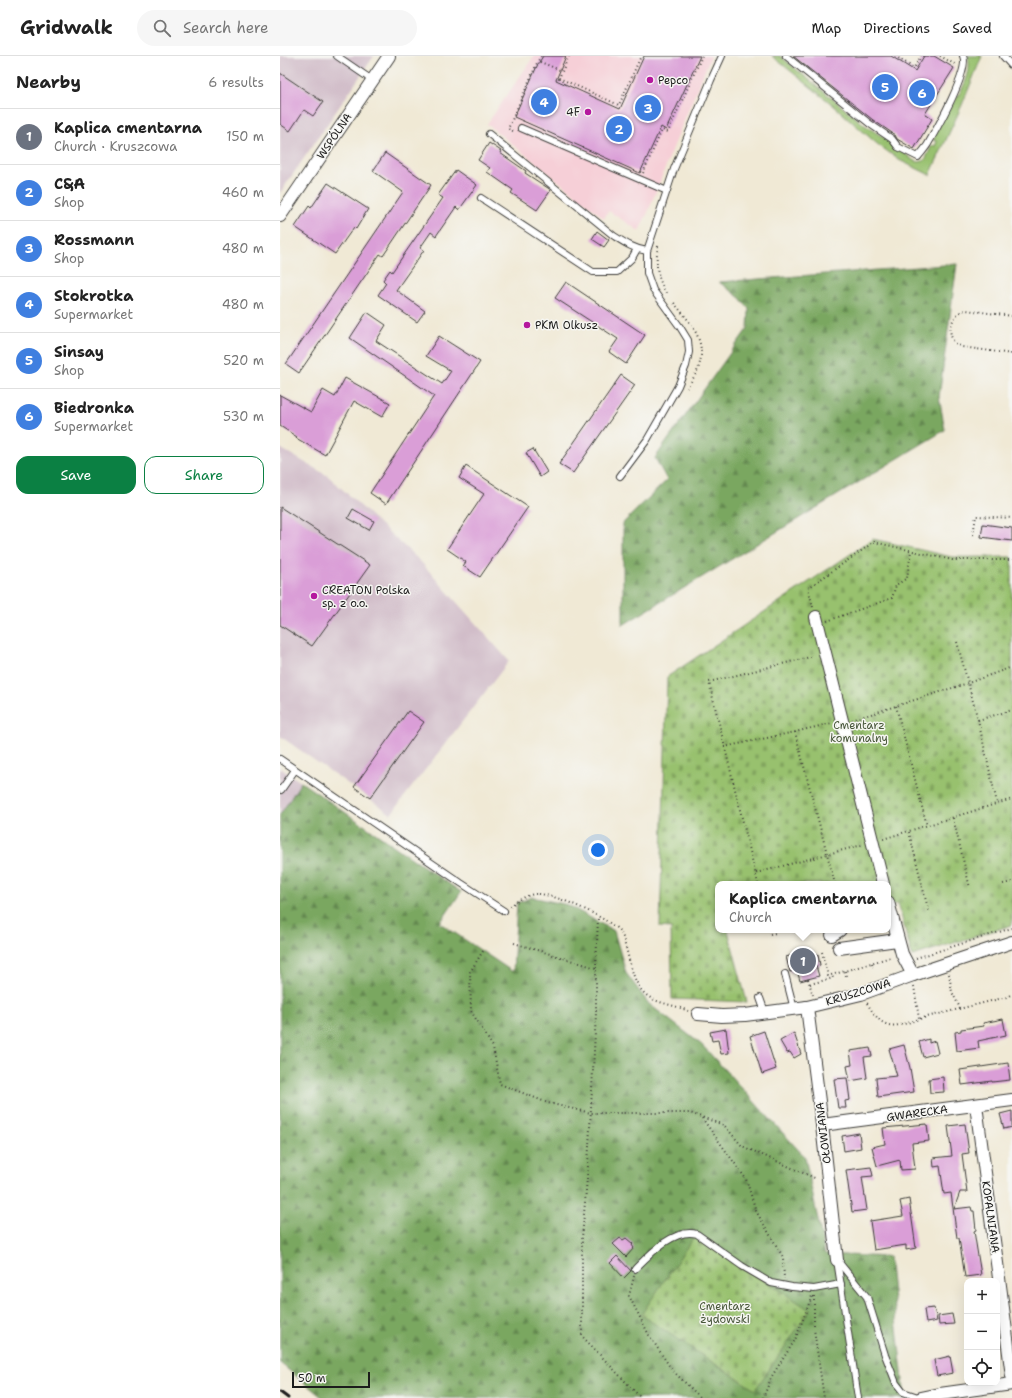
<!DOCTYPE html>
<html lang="en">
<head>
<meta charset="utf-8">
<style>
  body { margin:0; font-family:"Shantell Sans",sans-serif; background:#f6f6f6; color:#222 }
  .controls { position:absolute; right:12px; bottom:12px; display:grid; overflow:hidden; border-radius:8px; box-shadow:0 4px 16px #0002 }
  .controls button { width:36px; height:36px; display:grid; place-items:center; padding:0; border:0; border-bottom:1px solid #e0e0e0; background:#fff; color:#222; font:20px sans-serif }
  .scale { position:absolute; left:12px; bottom:10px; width:78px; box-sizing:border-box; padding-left:4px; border:2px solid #1c1c1c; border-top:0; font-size:11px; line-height:14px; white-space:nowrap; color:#1c1c1c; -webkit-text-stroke:3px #f6f6f2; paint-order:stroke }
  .you { position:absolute; left:318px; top:794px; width:14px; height:14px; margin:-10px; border:3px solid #fff; border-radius:50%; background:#1a73e8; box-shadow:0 0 0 6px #1a73e833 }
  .badge { display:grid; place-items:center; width:26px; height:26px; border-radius:50%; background:#0b8043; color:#fff; font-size:13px; font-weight:700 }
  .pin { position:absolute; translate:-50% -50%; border:2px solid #fff; box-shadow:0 1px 4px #0006 }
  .popup { position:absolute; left:435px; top:825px; width:176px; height:52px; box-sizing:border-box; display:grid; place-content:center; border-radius:8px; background:#fff; filter:drop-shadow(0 1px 3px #0005); font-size:13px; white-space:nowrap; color:#767676 }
  .popup b { font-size:15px; color:#222 }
  .popup::after { content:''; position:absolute; left:50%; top:100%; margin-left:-8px; border:8px solid transparent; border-top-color:#fff }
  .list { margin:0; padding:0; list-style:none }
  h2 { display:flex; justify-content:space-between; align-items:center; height:52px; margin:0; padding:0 16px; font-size:17px }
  h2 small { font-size:13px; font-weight:400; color:#767676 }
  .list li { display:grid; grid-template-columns:26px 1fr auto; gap:12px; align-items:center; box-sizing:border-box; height:56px; padding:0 16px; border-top:1px solid #e0e0e0 }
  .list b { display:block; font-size:15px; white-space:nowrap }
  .list p { margin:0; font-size:13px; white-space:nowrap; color:#767676 }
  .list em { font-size:13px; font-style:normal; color:#767676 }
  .actions { display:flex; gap:8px; padding:12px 16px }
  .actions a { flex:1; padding:9px 0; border:1px solid #0b8043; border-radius:12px; text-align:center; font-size:14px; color:#0b8043 }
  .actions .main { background:#0b8043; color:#fff }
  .icon { flex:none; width:22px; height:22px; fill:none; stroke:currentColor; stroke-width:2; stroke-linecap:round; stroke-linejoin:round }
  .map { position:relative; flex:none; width:732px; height:1342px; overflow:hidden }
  header { display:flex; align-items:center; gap:24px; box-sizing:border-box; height:56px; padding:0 20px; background:#fff; border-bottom:1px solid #e0e0e0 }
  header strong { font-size:19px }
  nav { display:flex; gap:22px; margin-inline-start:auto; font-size:14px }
  .search { width:280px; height:36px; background:#f6f6f6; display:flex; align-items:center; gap:10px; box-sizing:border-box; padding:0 14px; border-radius:22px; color:#767676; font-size:15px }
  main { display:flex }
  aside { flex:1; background:#fff }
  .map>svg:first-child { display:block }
  .built { fill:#f6cfd7 }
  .industrial { fill:#d1bdc9 }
  .green { fill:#98c16e; stroke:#5a6e45 }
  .forest { fill:url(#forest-firs); stroke:#4b623e }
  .cemetery { fill:url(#cemetery-stones); stroke:#5a6e45 }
  .building { fill:#da9ed7 }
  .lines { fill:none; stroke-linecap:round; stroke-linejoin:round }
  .lane-casing { stroke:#3c3b38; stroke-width:8 }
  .street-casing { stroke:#3c3b38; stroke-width:14 }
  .path { stroke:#3c3b38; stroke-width:2; stroke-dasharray:1 3; stroke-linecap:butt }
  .lane { stroke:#fff; stroke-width:6 }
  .street { stroke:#fff; stroke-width:12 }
  .rail { stroke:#1c1c1c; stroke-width:3 }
  .poi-dot { fill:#b5179e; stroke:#f6f6f2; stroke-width:1.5 }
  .labels { text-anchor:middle; stroke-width:3; stroke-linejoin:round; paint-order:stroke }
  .poi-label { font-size:11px; fill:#1c1c1c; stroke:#f6f6f2; text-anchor:start }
  .street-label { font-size:11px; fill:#1c1c1c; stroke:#f6f6f2 }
  .park-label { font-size:11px; fill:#475639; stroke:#f6f6f2 }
</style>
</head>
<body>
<header>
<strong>Gridwalk</strong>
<div class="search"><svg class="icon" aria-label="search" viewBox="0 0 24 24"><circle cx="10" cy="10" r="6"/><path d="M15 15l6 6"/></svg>Search here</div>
<nav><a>Map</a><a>Directions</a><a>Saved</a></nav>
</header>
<main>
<aside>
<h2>Nearby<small>6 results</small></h2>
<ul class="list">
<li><span class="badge" style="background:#6b7280">1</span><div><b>Kaplica cmentarna</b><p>Church · Kruszcowa</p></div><em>150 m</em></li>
<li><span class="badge" style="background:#3f7fe0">2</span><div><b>C&amp;A</b><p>Shop</p></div><em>460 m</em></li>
<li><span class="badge" style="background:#3f7fe0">3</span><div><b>Rossmann</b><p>Shop</p></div><em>480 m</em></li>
<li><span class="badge" style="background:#3f7fe0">4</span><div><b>Stokrotka</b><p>Supermarket</p></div><em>480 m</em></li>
<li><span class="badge" style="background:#3f7fe0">5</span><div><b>Sinsay</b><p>Shop</p></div><em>520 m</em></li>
<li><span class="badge" style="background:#3f7fe0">6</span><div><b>Biedronka</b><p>Supermarket</p></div><em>530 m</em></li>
</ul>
<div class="actions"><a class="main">Save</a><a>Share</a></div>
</aside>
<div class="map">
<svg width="732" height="1342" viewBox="0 0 732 1342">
  <defs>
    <pattern id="forest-firs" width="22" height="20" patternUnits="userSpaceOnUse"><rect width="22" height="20" fill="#7aa761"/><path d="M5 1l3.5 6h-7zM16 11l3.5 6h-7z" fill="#63874f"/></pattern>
    <pattern id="cemetery-stones" width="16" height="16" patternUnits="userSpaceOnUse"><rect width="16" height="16" fill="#98c16e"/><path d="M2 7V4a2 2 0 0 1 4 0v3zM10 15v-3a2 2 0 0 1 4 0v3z" fill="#82a55f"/></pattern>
  </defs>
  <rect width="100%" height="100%" fill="#f6f6f2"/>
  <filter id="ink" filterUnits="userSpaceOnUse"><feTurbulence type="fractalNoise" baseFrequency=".025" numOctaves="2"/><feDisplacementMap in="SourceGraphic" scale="8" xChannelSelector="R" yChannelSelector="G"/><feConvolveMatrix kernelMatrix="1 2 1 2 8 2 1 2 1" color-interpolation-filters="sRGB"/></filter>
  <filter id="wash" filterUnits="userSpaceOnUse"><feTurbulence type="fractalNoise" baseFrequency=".012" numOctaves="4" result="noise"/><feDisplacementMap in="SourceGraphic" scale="16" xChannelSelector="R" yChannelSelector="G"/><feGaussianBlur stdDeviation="0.9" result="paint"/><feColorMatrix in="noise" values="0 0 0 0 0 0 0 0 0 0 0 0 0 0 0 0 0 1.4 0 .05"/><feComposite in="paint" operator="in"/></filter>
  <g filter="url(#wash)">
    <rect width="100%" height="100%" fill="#f0e9d5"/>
    <path class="built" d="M254 0H431L402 69 368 156 359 175 329 155 324 162 207 68Z"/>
    <g class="industrial">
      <path d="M0 0H94L0 137Z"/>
      <path d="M0 392 48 420 140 505 229 605 111 758 0 680Z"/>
      <path d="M0 712 21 726 0 759Z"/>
    </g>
    <path class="green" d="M492 0H500L586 70 609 85 633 104 639 106 645 104 652 89 655 90 657 85 653 84C656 78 658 72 661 66 672 46 694 25 688 0H702L682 49 650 119 619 104 596 87 553 49Z"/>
    <g class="forest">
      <path d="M677 208 659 341 665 374 343 569V467L387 424 375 402 468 272 469 253 460 242 439 226Z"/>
      <path d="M21 726 181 836 160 867 233 916 237 847 252 841 288 849 334 875 346 917 369 948 422 989 525 1101 545 1198 609 1201 625 1342H43L0 1307V759Z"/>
    </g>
    <g class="cemetery">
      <path d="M593 483 672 501H732V869L632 900 618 847 608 850V828H438V874H450L448 875 467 946 392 943 391 872 380 871 387 621Z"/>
      <path d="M415 1179 530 1254 475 1334 361 1259Z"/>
    </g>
    <g id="blocks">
      <g class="building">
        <path d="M263 0H286L276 24 340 53 364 0H420L386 74 381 71 360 117 234 61 258 8Z"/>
        <path d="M513 0H611L635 15 644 0H654L674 12 645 58 652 63 634 93 617 83 615 79 593 64Z"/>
        <path d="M0 17 43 46 33 60 24 54 10 75 0 68Z"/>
        <path d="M209 87 221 95 220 97 246 115 245 117 271 134 257 154 231 137 233 134 207 116 210 112 198 104Z"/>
        <path d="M105 97 151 129 103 200 100 198 19 317 6 308 123 136 93 115Z"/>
        <path d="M176 114 197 129 179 154 176 151 156 180 151 176 140 192 144 194 116 234 145 255 137 266 98 239 106 227 103 224 110 214 112 216 163 142 158 139Z"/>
        <path d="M48 127 88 153 76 173 74 171 55 198 15 171 29 150 31 152Z"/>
        <path d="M317 175 329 184 324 191 312 183Z"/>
        <path d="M286 226 365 279 346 308 329 296 338 283 275 242Z"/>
        <path d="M87 256 106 269 96 285 162 328 171 315 146 300 159 280 200 306 106 448 90 437 154 340 70 282Z"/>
        <path d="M341 319 355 329 293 417 279 408Z"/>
        <path d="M65 322 110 347 102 361 74 345 45 399 16 382 17 381 0 370V339L31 356 43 334 55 341Z"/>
        <path d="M253 393 267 416 260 421 246 397Z"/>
        <path d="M186 410 248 451 200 521 183 510 186 506 167 493 204 438 179 422Z"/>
        <path d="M0 451 90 509 32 590 0 569Z"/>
        <path d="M73 453 94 465 89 474 68 462Z"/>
        <path d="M703 468 732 472V485L701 481Z"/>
        <path d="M128 655 144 666 90 742 74 731Z"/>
        <path d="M528 893 530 900 538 899 540 909 536 910 539 920 520 925 517 914 510 916 506 901 518 897V895Z"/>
        <path d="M723 963 726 979 698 985 699 992 677 995 675 976 681 975V973L704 970 703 967Z"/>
        <path d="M446 973 449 997 441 998 438 984 432 985 430 976Z"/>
        <path d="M484 975 496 1013 482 1018 470 980Z"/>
        <path d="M514 977 521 998 514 1002 510 996 507 997 500 985Z"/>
        <path d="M649 983V987L655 985 658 997 643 1001 639 986Z"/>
        <path d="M624 989 630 1012 634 1036 598 1041 596 1022 617 1020 609 993Z"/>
        <path d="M590 992 592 1000 584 1001 587 1022 570 1025 567 1010 572 1009 570 995Z"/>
        <path d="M728 1007 730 1024 712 1026V1025L682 1029 680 1014Z"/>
        <path d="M663 1021 664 1036 650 1037 649 1023Z"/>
        <path d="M567 1022 570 1044 565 1045 566 1052H558L554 1023Z"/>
        <path d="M732 1055V1071L724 1073 720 1058Z"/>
        <path d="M647 1068 649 1085 632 1087 635 1113 621 1114 620 1104 597 1110 592 1091 605 1088 603 1072Z"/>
        <path d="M685 1068 689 1097 682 1098 687 1136H680L674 1153 691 1151 692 1155H694L696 1174 694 1175 701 1219 685 1221 679 1182H677L671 1137 664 1138 660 1110 654 1111 653 1102 672 1100 668 1070Z"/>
        <path d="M579 1077 581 1092 564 1095 562 1080Z"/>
        <path d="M591 1111 593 1120 582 1121 587 1154 572 1156 566 1114Z"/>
        <path d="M629 1143 636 1192 626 1194V1189L594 1194 590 1165 623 1160 620 1145Z"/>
        <path d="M340 1182 343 1184 346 1182 353 1188 352 1189 354 1192 346 1201 333 1188Z"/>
        <path d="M337 1200 351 1215 344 1222 330 1207Z"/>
        <path d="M654 1252 657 1265 646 1267 644 1253Z"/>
        <path d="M672 1258 674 1268 659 1269 658 1260Z"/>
        <path d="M670 1300 673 1317 657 1320 654 1304Z"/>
      </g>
    </g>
  </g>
  <g filter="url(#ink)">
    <use href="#blocks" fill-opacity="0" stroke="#3c3b38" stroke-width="1"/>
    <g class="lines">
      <g class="lane-casing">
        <g id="lane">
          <path d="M57 0 92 24"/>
          <path d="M506 0 590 68 612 83 618 91 638 101C641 97 645 93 648 88 656 74 690 14 683 0"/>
          <path d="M723 0 732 10"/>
          <path d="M241 72 387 135"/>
          <path d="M209 78 334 180C345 187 354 193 367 195"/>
          <path d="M201 142 313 216H337L352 202 357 193"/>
          <path d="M340 420 367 384 398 330 406 310 409 296 408 284 400 271 373 234 367 217V195L394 113 431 24 442 0"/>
          <path d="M0 703 181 827 224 855"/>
          <path d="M0 733 1 734 15 714"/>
          <path d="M505 918 514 953"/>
          <path d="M480 942 485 956"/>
          <path d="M557 1204 587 1241 605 1299 616 1327 623 1336 641 1342"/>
          <path d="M557 1204 578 1342"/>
          <path d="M355 1213C369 1199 395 1171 417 1178L462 1210 491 1227 512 1231 534 1233 561 1228"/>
        </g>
      </g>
      <g class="street-casing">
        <g id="street">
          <path d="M0 160 109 0"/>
          <path d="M536 561 603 828"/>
          <path d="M608 846 622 898 633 919"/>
          <path d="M552 879 560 874"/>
          <path d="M559 892 617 884"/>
          <path d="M527 951 542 1069 557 1204"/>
          <path d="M418 958 442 960 465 959 527 951 581 938 633 919 732 886"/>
          <path d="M696 1049 732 1320"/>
          <path d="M542 1069 732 1044"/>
          <path d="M641 1342 660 1338 732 1328"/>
        </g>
      </g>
      <g class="path">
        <path d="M261 0 258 5 282 15"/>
        <path d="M289 0 279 22 339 49 361 0"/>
        <path d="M615 0 634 12 641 0"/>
        <path d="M660 0 674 8 677 7"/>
        <path d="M233 75 228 73 258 5"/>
        <path d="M363 117 382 74 388 76 422 0"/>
        <path d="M378 190C375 208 377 221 386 237"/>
        <path d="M394 247C410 266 427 284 419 310 417 318 411 325 407 332"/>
        <path d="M732 260 686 254C675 255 667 272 672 282 674 287 678 289 682 291L732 298"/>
        <path d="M693 479 696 460 732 462"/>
        <path d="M533 551 528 532 594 486 672 504H732"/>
        <path d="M547 565 612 542 616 529 627 522 631 495"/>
        <path d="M677 586 698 664 717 747"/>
        <path d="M616 650 647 770"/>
        <path d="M572 664 688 627 732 611"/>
        <path d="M698 664 732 654"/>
        <path d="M515 676 555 828"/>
        <path d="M444 691 515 676 552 667"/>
        <path d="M673 762 690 832"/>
        <path d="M629 776 649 857"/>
        <path d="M603 783 732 743"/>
        <path d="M476 817 582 789"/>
        <path d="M478 828 429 626 534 600"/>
        <path d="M723 828 732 826"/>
        <path d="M230 850C238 845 247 838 257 838 274 837 333 864 341 877 344 882 344 887 346 892 350 906 353 926 364 937 375 948 394 948 408 955"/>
        <path d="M490 878 496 877V874"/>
        <path d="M234 887 316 912V957L308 1110 302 1182V1280L361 1342"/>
        <path d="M203 895 190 916 191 955 213 991 220 1028 268 1047 311 1057H410L444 1069 462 1090 537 1123"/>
        <path d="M542 896 548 920 611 901"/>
        <path d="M636 902 732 872"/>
        <path d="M592 907 593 911"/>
        <path d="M316 912 318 861"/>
        <path d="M565 915 566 920"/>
        <path d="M669 918 672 936 680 952"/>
        <path d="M528 923 533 939"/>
        <path d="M530 928 553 922 552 919"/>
        <path d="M634 930 639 963"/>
        <path d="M587 947C603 974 611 973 639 963L727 941 732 938"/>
        <path d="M422 1062 466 1123 476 1155 503 1201 504 1223"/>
        <path d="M354 1220 349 1240 369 1279 392 1314 421 1342"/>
        <path d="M534 1240V1273L544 1342"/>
        <path d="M483 1342 492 1320 515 1284 532 1240"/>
      </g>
      <use href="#lane" class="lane"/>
      <use href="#street" class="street"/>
      <path class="rail" d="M0 1336 8 1342"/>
    </g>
  </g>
  <g class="poi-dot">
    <circle cx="370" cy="24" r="4"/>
    <circle cx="308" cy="56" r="4"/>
    <circle cx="247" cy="269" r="4"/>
    <circle cx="34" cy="540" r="4"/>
  </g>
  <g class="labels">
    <g class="poi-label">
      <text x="378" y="28">Pepco</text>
      <text x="300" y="60" text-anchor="end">4F</text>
      <text x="255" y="273">PKM Olkusz</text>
      <text x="42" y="538">CREATON Polska<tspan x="42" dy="13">sp. z o.o.</tspan></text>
    </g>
    <g class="street-label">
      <text transform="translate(54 80) rotate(-56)" y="4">WSPÓLNA</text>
      <text transform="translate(578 936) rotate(-17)" y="4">KRUSZCOWA</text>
      <text transform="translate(637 1057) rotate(-8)" y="4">GWARECKA</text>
      <text transform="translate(543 1077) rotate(-97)" y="4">OŁOWIANA</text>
      <text transform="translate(711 1161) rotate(82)" y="4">KOPALNIANA</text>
    </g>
    <g class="park-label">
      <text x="579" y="673">Cmentarz<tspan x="579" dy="13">komunalny</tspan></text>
      <text x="445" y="1254">Cmentarz<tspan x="445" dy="13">żydowski</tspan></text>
    </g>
  </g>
</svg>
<div class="controls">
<button>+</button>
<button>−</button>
<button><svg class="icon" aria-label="locate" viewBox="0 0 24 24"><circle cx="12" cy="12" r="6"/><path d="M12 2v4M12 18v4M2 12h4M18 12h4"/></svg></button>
</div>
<div class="scale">50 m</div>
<div class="you"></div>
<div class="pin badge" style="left:523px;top:905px;background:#6b7280">1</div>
<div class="popup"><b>Kaplica cmentarna</b>Church</div>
<div class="pin badge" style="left:339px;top:73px;background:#3f7fe0">2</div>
<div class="pin badge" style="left:368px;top:52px;background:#3f7fe0">3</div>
<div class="pin badge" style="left:264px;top:46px;background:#3f7fe0">4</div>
<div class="pin badge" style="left:605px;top:31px;background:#3f7fe0">5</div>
<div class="pin badge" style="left:642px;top:37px;background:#3f7fe0">6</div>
</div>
</main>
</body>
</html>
